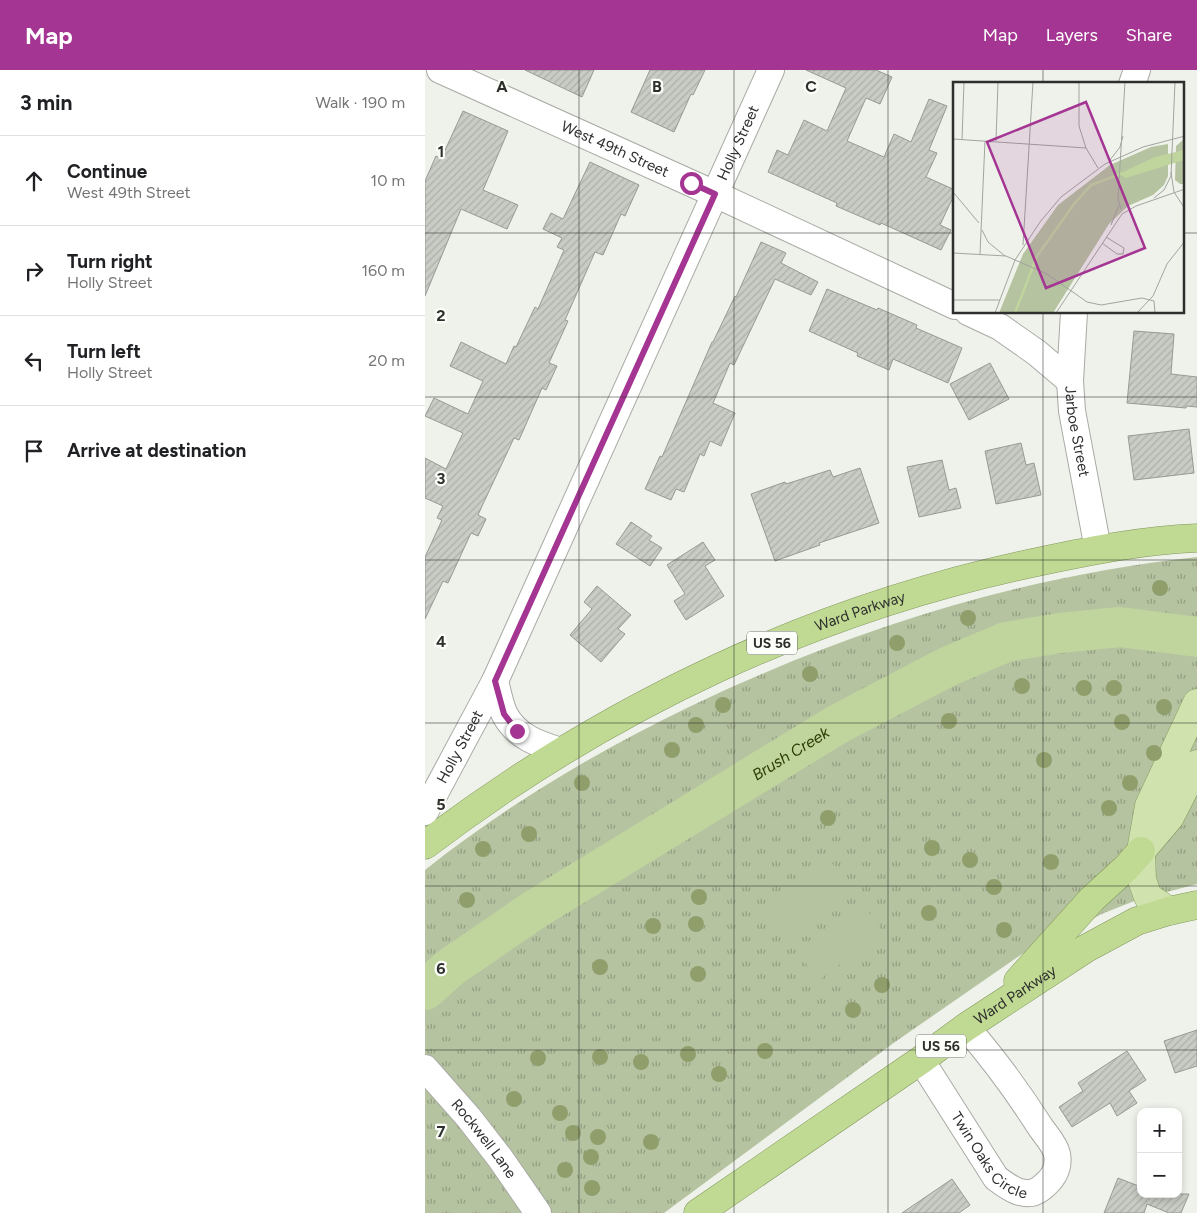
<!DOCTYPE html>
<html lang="en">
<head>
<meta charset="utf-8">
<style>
  body { margin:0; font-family:Figtree,sans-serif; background:#f2f2f2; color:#202124 }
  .controls { position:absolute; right:15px; bottom:15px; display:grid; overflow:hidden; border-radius:10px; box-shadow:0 2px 8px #0003 }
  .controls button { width:45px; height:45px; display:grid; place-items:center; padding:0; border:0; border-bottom:1px solid #e0e0e0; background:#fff; color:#202124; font:25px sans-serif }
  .stop { position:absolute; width:15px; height:15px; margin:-11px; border:4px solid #a43592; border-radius:50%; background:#fff }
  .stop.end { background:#a43592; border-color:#fff; box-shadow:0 1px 5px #0008 }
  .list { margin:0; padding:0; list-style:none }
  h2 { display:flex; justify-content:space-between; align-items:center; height:65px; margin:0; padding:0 20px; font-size:21px }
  h2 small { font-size:16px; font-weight:400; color:#757577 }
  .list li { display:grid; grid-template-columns:32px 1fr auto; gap:15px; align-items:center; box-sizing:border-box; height:90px; padding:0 20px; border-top:1px solid #e0e0e0 }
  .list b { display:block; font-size:19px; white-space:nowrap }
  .list p { margin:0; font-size:16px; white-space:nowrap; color:#757577 }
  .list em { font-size:16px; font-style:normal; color:#757577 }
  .icon { flex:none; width:28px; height:28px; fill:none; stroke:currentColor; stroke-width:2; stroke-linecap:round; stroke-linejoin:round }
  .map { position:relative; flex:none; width:772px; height:1143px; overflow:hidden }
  header { display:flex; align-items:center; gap:30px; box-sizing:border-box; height:70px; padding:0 25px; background:#a43592; color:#fff }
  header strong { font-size:24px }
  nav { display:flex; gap:28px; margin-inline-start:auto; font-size:18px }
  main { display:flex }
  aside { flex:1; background:#fff }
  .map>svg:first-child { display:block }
  .park { fill:url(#park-tufts) }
  .pitch { fill:#b5c3a0 }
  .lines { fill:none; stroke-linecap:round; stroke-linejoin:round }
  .river { stroke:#c0d59e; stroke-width:40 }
  .building { fill:url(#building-hatch); stroke:#979a94 }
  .minor-casing { stroke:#a8aaa4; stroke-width:28 }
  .primary-casing { stroke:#83985e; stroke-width:29 }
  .trunk-casing { stroke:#83985e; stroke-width:29 }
  .minor { stroke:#fff; stroke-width:26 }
  .primary { stroke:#d0e3ae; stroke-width:28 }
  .trunk { stroke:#c0da93; stroke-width:28 }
  .tree { fill:#909e6c }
  .route { stroke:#a43592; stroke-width:6 }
  .grid { fill:none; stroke:#2e2f2d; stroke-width:1; stroke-opacity:0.55 }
  .labels { text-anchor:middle; stroke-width:4.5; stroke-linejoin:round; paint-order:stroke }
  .shield { fill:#fcfff9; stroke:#6c6d6a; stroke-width:1 }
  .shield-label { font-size:14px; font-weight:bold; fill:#2e2f2d }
  .street-label { font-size:15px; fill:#2e2f2d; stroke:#fcfff9 }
  .water-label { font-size:16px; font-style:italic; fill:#2d3d00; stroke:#fcfff9 }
  .inset-river { fill:none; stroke:#c0d59e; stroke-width:2.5 }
  .inset-road { fill:none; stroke:#a2a49f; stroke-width:1 }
  .view { fill:#a43592; fill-opacity:0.15; stroke:#a43592; stroke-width:2.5 }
  .inset-edge { fill:none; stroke:#2e2f2d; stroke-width:2.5 }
  .grid-label { font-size:16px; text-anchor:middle; font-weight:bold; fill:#2e2f2d; stroke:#fcfff9; stroke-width:4.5; stroke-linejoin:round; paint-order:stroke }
</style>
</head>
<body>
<header>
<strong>Map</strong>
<nav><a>Map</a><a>Layers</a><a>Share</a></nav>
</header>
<main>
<aside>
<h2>3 min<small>Walk · 190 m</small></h2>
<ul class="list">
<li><svg class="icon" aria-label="ahead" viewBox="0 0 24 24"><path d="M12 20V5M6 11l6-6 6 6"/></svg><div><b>Continue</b><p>West 49th Street</p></div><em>10 m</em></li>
<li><svg class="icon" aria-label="right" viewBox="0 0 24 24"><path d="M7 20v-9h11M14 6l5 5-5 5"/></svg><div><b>Turn right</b><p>Holly Street</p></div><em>160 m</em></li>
<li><svg class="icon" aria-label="left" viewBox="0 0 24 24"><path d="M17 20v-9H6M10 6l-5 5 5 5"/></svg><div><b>Turn left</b><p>Holly Street</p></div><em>20 m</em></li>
<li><svg class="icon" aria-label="arrive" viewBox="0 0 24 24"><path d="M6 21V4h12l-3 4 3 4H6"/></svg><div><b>Arrive at destination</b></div></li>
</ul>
</aside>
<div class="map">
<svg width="772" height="1143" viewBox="0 0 772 1143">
  <defs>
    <pattern id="park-tufts" width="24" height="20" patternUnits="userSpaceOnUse" patternTransform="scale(1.25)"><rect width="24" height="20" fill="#b5c3a0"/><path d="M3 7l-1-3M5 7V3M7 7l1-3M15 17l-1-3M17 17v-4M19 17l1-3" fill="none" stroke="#949f83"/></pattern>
    <pattern id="building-hatch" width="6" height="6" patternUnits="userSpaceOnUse" patternTransform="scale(1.25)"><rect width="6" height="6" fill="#c9cbc5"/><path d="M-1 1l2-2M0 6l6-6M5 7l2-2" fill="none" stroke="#adafaa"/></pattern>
  </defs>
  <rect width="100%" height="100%" fill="#eff2eb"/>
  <path class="park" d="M772 487V814L712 830 679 843 597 884 470 972 239 1143H0V800C82 735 172 681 266 636 425 560 596 506 772 487Z"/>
  <g class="pitch">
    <path d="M407 793 429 822 365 871 343 841Z"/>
    <path d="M436 832 458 862 394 910 371 881Z"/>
  </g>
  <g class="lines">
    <path class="river" id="s1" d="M0 920 26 897 109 840 413 654 522 597 581 572 635 563 695 557 772 567"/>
  </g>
  <g class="building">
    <path d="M100 0H169L157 27Z"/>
    <path d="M225 0H280L268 25 266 24 249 62 206 42Z"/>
    <path d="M381 0H451L467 7 455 34 441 28 422 71 459 87 469 64 486 72 504 29 522 36 504 80 512 83 501 107 530 120V123L515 155 526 160 516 180 456 153 455 155 411 136 412 133 343 102 352 80 363 85 379 50 402 61 421 18Z"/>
    <path d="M38 41 83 61 58 120 93 135 82 159 36 139 0 226V111L11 86 16 89Z"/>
    <path d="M165 92 214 115 200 146 196 144 178 185 170 182 140 250 143 251 124 293 132 296 121 320 117 318 94 370 89 368 58 434 53 445 61 449 53 466 46 463 23 513 18 511 0 549V487L17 450 12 448 18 436 0 428V388L21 399 38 363 0 346 9 328 43 344 58 311 25 296 36 272 81 294 89 276 91 277 110 237 113 239 139 180 132 177 137 168 118 159 126 143 138 149Z"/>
    <path d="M336 172 361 183 356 193 393 212 386 225 350 209 309 295 305 293 288 333 310 343 296 376 285 371 279 386 275 384 259 422 251 419 246 430 220 419 235 386 237 387 287 272H288L310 226 311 227Z"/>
    <path d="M402 219 452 240 453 238 492 255 491 258 537 278 523 313 468 289 464 300 432 286 433 283 384 261Z"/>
    <path d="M709 261 749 264 746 304 772 307V337L761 336V338L702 333Z"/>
    <path d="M565 293 584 329 544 350 525 314Z"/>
    <path d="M764 359 769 403 709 410 703 366Z"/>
    <path d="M596 373 601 395 609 393 616 425 571 434 560 381Z"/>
    <path d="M517 390 524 420 531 418 536 438 494 447 482 397Z"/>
    <path d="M435 398 454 453 394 473 395 475 350 491 326 424 360 412 361 414 405 400 408 407Z"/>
    <path d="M206 452 227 466 224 470 237 478 225 496 191 474Z"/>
    <path d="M278 472 290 490 280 496 299 526 261 550 249 531 260 524 242 495Z"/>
    <path d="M172 516 206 545 193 559 200 564 176 592 145 565 167 539 159 532Z"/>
    <path d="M772 960V996L750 1003 739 971Z"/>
    <path d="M702 981 721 1010 704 1021 712 1033 692 1046 685 1033 647 1057 634 1037 658 1021 653 1013Z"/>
    <path d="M693 1108 716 1117V1124H764L756 1143H744L722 1134 719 1143H679Z"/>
    <path d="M527 1109 545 1135 534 1143H477Z"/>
  </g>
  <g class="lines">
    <g class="minor-casing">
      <g id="minor">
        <path id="s2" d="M15 0 290 124 530 236"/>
        <path d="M707 14 712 0"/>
        <path d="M543 242 575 257 612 283 645 311"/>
        <path id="s3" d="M649 242 645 311 647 341 673 479"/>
        <path d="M70 611C73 622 75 635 80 645 92 667 113 674 136 681"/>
        <path id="s4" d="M0 742 70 611 346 0"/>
        <path id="s5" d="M496 990 571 1108C583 1117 600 1130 615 1119 627 1110 635 1100 632 1084 630 1075 621 1065 616 1058 593 1022 569 989 541 957"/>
        <path id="s6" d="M0 998 44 1048 75 1088 113 1143"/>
      </g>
    </g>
    <g class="primary-casing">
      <g id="primary">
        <path d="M717 780 745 747 772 694"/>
        <path d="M744 841 723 827 717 810 716 781 724 736 772 633"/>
      </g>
    </g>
    <g class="trunk-casing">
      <g id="trunk">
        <path id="s7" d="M0 775C183 636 392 537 617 491 669 480 720 470 772 468"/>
        <path d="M593 911 667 829 702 797 716 781"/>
        <path id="s8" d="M273 1143 496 990 541 957 660 879 712 851 744 841 772 835"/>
      </g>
    </g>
    <use href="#minor" class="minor"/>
    <use href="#primary" class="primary"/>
    <use href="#trunk" class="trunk"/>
  </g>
  <g class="tree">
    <circle cx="735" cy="518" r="8"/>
    <circle cx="543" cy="548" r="8"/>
    <circle cx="472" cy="573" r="8"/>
    <circle cx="385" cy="604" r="8"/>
    <circle cx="597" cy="616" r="8"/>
    <circle cx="659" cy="618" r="8"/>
    <circle cx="689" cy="618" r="8"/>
    <circle cx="298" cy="635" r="8"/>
    <circle cx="739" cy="637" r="8"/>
    <circle cx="524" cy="651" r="8"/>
    <circle cx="697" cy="652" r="8"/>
    <circle cx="271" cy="655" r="8"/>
    <circle cx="247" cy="680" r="8"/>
    <circle cx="729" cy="683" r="8"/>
    <circle cx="619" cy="690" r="8"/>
    <circle cx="157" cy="713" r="8"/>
    <circle cx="705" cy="713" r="8"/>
    <circle cx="684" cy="738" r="8"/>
    <circle cx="403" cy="748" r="8"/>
    <circle cx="104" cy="764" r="8"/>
    <circle cx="507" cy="778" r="8"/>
    <circle cx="58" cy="779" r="8"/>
    <circle cx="545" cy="790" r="8"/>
    <circle cx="626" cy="792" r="8"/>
    <circle cx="569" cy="817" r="8"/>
    <circle cx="274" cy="827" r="8"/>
    <circle cx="42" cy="830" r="8"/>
    <circle cx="504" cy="843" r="8"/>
    <circle cx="271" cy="854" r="8"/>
    <circle cx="228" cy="856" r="8"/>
    <circle cx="579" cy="860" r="8"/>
    <circle cx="175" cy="897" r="8"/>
    <circle cx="273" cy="904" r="8"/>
    <circle cx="457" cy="915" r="8"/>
    <circle cx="428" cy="940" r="8"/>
    <circle cx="340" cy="981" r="8"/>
    <circle cx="263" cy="984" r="8"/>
    <circle cx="175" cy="987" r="8"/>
    <circle cx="113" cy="988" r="8"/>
    <circle cx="216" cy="992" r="8"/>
    <circle cx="294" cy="1004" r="8"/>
    <circle cx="89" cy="1029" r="8"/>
    <circle cx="135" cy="1043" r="8"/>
    <circle cx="148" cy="1063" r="8"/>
    <circle cx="173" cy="1067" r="8"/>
    <circle cx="226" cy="1072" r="8"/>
    <circle cx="166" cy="1087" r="8"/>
    <circle cx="140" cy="1100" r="8"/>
    <circle cx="167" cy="1118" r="8"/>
  </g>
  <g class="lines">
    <path class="route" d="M92 661 79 644 70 611 290 124 266 113"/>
  </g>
  <path class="grid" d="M154 0V1143M309 0V1143M463 0V1143M618 0V14M0 163H530M758 163H772M618 242V1143M0 327H772M0 490H772M0 653H772M0 816H772M0 980H772"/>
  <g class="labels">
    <g class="shield">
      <rect x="322" y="561.5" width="50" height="23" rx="4"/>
      <rect x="491" y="964.5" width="50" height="23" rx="4"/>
    </g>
    <g class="shield-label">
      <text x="347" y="578">US 56</text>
      <text x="516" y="981">US 56</text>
    </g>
    <g class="street-label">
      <text dy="5" stroke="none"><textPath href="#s4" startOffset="739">Holly Street</textPath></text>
      <text dy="5" stroke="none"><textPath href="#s2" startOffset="192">West 49th Street</textPath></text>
      <text dy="5" stroke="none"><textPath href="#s3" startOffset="120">Jarboe Street</textPath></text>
      <text dy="5" stroke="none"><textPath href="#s7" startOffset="496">Ward Parkway</textPath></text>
      <text dy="5" stroke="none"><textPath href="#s4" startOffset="74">Holly Street</textPath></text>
      <text dy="5" stroke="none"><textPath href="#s8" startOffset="385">Ward Parkway</textPath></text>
      <text dy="5" stroke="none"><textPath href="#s6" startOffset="92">Rockwell Lane</textPath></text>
      <text dy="5" stroke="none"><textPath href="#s5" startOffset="119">Twin Oaks Circle</textPath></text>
    </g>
    <g class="water-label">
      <text dy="6" stroke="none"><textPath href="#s1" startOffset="436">Brush Creek</textPath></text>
    </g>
  </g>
  <g transform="translate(528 12)">
    <rect width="231" height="231" fill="#eff2eb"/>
    <path d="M231 57V102H227L222 98 223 64ZM215 62V94L211 103 200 113 175 124 156 142 100 231H46L70 172 105 123 157 83 198 65Z" fill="#b5c3a0"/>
    <path d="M231 68V78L173 96 166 92 202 75Z" fill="#c0d59e"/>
    <path class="inset-river" d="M62 231 84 174 121 122 138 103 170 91"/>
    <path class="inset-road" d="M126 0V44L133 66 145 86M0 57 133 66M9 58 11 0M43 59 45 0M157 78 167 65 170 54M218 90 221 110M0 110 26 141M221 110 232 127M201 116 211 108 218 94 222 0M168 127 165 117 172 0M158 143 166 123M29 148 35 160 52 174M149 161 164 172H170L171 166 153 155M70 163 80 0M0 171 53 174 94 192 134 220 148 223 189 216 201 219 202 231M27 172 32 59M0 218H47M42 231 62 178 87 140 108 115 152 82 190 65 232 54M103 231 169 132 183 124 232 107M184 231 200 214 214 182 232 159"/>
    <path class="view" d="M133 20 192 166 93 206 34 60Z"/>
    <rect width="231" height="231" class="inset-edge"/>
  </g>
  <g class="grid-label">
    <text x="77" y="22">A</text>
    <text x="232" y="22">B</text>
    <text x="386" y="22">C</text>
    <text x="16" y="87">1</text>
    <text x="16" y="251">2</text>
    <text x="16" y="414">3</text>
    <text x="16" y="577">4</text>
    <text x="16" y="740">5</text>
    <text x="16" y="904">6</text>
    <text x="16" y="1067">7</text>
  </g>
</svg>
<div class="controls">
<button>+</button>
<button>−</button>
</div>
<div class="stop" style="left:266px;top:113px"></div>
<div class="stop end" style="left:92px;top:661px"></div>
</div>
</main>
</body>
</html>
